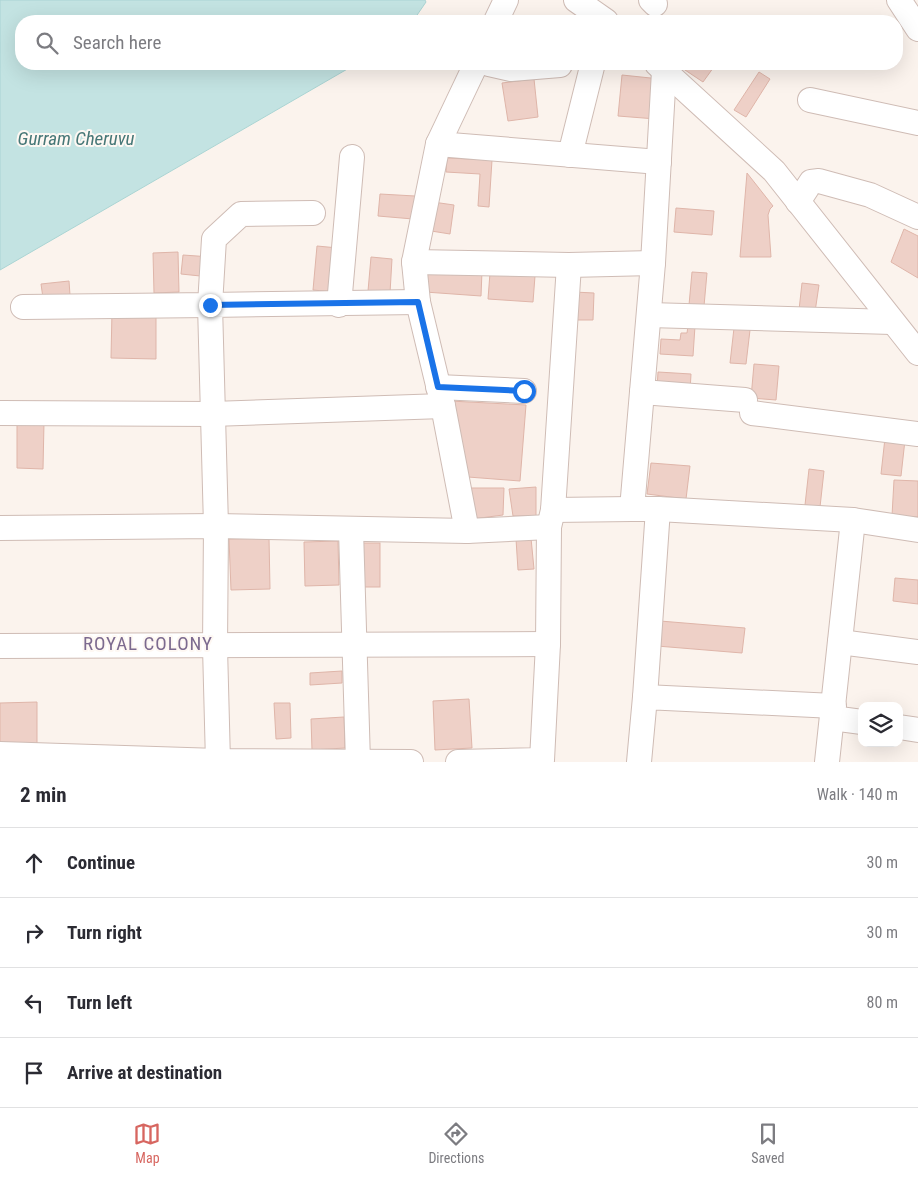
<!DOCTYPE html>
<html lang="en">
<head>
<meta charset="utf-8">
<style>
  body { margin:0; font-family:"Roboto Condensed",sans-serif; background:#f7f7f7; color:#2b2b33 }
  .controls { position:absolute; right:15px; bottom:15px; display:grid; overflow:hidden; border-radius:10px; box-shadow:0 5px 20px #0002 }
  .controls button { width:45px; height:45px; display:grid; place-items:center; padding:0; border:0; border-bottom:1px solid #e1e1e2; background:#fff; color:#2b2b33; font:25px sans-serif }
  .stop { position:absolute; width:15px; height:15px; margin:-11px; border:4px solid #1a73e8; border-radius:50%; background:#fff }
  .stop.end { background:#1a73e8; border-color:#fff; box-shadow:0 1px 5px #0008 }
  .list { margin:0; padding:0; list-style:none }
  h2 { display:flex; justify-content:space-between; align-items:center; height:65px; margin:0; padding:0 20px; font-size:21px }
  h2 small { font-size:16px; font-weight:400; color:#7c7c81 }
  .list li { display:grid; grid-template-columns:32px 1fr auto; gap:15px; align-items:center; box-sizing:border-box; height:70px; padding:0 20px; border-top:1px solid #e1e1e2 }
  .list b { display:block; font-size:19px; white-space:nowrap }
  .list em { font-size:16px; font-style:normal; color:#7c7c81 }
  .icon { flex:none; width:28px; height:28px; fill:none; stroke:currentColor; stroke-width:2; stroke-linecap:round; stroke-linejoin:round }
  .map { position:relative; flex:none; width:918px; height:762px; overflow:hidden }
  .search { position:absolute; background:#fff; box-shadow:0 5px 20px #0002; left:15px; right:15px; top:15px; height:55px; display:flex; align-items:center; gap:12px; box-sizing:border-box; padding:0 18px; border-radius:20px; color:#7c7c81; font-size:19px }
  .sheet { height:345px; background:#fff }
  nav { display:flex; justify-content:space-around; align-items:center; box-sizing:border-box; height:70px; border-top:1px solid #e1e1e2; background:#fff; font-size:14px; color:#7c7c81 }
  nav a { display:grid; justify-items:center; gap:2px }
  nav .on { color:#d76660 }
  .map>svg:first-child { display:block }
  .water { fill:#c3e3e2; stroke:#aad4d3 }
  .building { fill:#eed0c7; stroke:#dfb5a9 }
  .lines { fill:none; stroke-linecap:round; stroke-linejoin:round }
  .minor-casing { stroke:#cfbcb5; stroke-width:26 }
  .minor { stroke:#fff; stroke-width:24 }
  .route { stroke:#1a73e8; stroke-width:6 }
  .labels { text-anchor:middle; stroke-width:4; stroke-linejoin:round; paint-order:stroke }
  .water-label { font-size:19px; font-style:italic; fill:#467777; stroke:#fef8f3 }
  .neighbourhood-label { font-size:19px; letter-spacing:1px; fill:#7c6a8f; stroke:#fef8f3 }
</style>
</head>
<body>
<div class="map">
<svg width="918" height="762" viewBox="0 0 918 762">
  <rect width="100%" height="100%" fill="#fbf3ed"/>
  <path class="water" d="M0 0H425L426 2 413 21H21V64H356L0 270Z"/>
  <g class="building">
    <path d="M676 64H716L703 82Z"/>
    <path d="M759 72 770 79 746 117 734 110Z"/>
    <path d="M622 75 660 79 656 119 618 116Z"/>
    <path d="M534 79 538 117 508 121 502 83Z"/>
    <path d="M447 158 492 160 489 207 478 206 480 174 446 172Z"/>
    <path d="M747 173 773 206 770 209 768 215 771 257H740Z"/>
    <path d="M380 194 415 196 413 219 378 216Z"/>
    <path d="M433 202 454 205 450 234 425 230Z"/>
    <path d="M676 208 714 211 712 235 674 232Z"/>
    <path d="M904 229 918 236V278L891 262Z"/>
    <path d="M317 246 338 248 334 292 313 290Z"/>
    <path d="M178 252 179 292 154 293 153 253Z"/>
    <path d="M183 255 211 257 210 277 181 274Z"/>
    <path d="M371 257 392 259 390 293 368 291Z"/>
    <path d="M426 268 482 271 481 296 425 292Z"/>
    <path d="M692 272 707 273 704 306 689 305Z"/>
    <path d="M490 273 535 276 533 302 488 299Z"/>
    <path d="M69 281 70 295 43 298 41 284Z"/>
    <path d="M802 283 819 285 815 312 799 310Z"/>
    <path d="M574 292 594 293 593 320H573Z"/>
    <path d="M112 311 156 312V359L111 358Z"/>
    <path d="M688 326H695L693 356 660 354 661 339 680 340 681 333H687Z"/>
    <path d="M734 328 750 330 746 364 730 363Z"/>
    <path d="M754 364 779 366 776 400 751 398Z"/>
    <path d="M658 372 691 374 690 391 657 389Z"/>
    <path d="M450 401 526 405 520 481 468 477Z"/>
    <path d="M17 422H44L43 469 17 468Z"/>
    <path d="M885 438 905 440 901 476 881 474Z"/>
    <path d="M651 463 690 466 686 499 647 494Z"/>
    <path d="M809 469 824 471 820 507 805 505Z"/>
    <path d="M894 480 918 481V517L892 516Z"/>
    <path d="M536 487V516H513L509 489Z"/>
    <path d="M468 488H504L503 515 473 519Z"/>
    <path d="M269 538 270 589 231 590 229 539Z"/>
    <path d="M531 538 534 569 518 570 516 539Z"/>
    <path d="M338 541 339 585 305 586 304 542Z"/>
    <rect x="358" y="543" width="22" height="44"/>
    <path d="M895 578 918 580V604L893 601Z"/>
    <path d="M660 621 745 628 742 653 657 646Z"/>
    <path d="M342 671V683L310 685V673Z"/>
    <path d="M469 699 472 748 435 750 433 701Z"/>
    <path d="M37 702V747L0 748V703Z"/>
    <path d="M274 703H290L291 738 276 739Z"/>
    <path d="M344 717 345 748 312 750 311 719Z"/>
  </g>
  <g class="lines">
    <g class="minor-casing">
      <g id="minor">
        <path d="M576 0 606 21"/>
        <path d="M651 0 655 4"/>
        <path d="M899 0 918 29"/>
        <path d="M496 21 506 0"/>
        <path d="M489 64 511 69 560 65"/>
        <path d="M657 64 774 171 918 353"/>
        <path d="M810 100 918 123"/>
        <path d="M438 144 659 162"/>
        <path d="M570 155 592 67"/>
        <path d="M798 202 811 182 819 181 870 195 918 217"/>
        <path d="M414 262 569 265 653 263"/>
        <path d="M339 305 352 157"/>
        <path d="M23 307 210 305 214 239 241 214 313 213"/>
        <path d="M649 315 892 322"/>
        <path d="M438 387 524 391"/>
        <path d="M642 392 745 400"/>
        <path d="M0 413 212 414 443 406"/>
        <path d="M752 413 918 434"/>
        <path d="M658 509 853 520 918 530"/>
        <path d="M553 510 632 509"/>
        <path d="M0 528 216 526 467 531 549 527"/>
        <path d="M351 530 358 762"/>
        <path d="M467 531 443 406 418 302 414 262 438 144 476 64"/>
        <path d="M840 642 918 652"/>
        <path d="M0 646 548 644"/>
        <path d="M645 697 658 509H632L653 263 664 71"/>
        <path d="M832 718 862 722"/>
        <path d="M899 727 918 730"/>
        <path d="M0 754 218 761 411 762"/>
        <path d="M218 762 215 647 216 526 210 305 418 302"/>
        <path d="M458 762 542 760 548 644 549 527 553 510 569 265"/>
        <path d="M639 762 645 697 834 706"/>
        <path d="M827 762 853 520"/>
      </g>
    </g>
    <use href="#minor" class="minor"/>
  </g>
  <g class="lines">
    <path class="route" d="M210 305 418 302 438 387 524 391"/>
  </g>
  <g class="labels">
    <g class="water-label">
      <text x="76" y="145">Gurram Cheruvu</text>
    </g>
    <g class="neighbourhood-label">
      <text x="148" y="650">ROYAL COLONY</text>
    </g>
  </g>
</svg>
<div class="controls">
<button><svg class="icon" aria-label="layers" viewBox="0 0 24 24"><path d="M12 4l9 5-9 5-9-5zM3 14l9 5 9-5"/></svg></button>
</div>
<div class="stop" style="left:524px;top:391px"></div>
<div class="stop end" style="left:210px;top:305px"></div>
<div class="search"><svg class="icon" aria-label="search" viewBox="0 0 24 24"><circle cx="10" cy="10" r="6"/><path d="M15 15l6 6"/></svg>Search here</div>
</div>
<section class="sheet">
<h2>2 min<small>Walk · 140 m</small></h2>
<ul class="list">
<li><svg class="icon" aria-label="ahead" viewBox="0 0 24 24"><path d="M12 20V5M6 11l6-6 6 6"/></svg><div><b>Continue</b></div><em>30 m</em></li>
<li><svg class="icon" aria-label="right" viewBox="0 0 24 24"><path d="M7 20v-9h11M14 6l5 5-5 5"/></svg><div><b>Turn right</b></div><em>30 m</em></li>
<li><svg class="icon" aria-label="left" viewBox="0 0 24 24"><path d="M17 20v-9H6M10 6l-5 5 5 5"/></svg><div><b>Turn left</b></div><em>80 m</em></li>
<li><svg class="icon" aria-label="arrive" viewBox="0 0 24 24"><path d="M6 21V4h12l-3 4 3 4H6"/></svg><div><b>Arrive at destination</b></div></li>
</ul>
</section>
<nav>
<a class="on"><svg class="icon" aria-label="map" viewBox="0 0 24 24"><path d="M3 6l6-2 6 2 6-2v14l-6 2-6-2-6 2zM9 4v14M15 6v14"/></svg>Map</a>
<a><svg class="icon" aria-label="directions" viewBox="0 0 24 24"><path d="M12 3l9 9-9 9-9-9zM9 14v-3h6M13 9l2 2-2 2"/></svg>Directions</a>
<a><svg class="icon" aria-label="saved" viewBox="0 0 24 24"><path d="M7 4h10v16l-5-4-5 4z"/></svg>Saved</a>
</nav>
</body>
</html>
